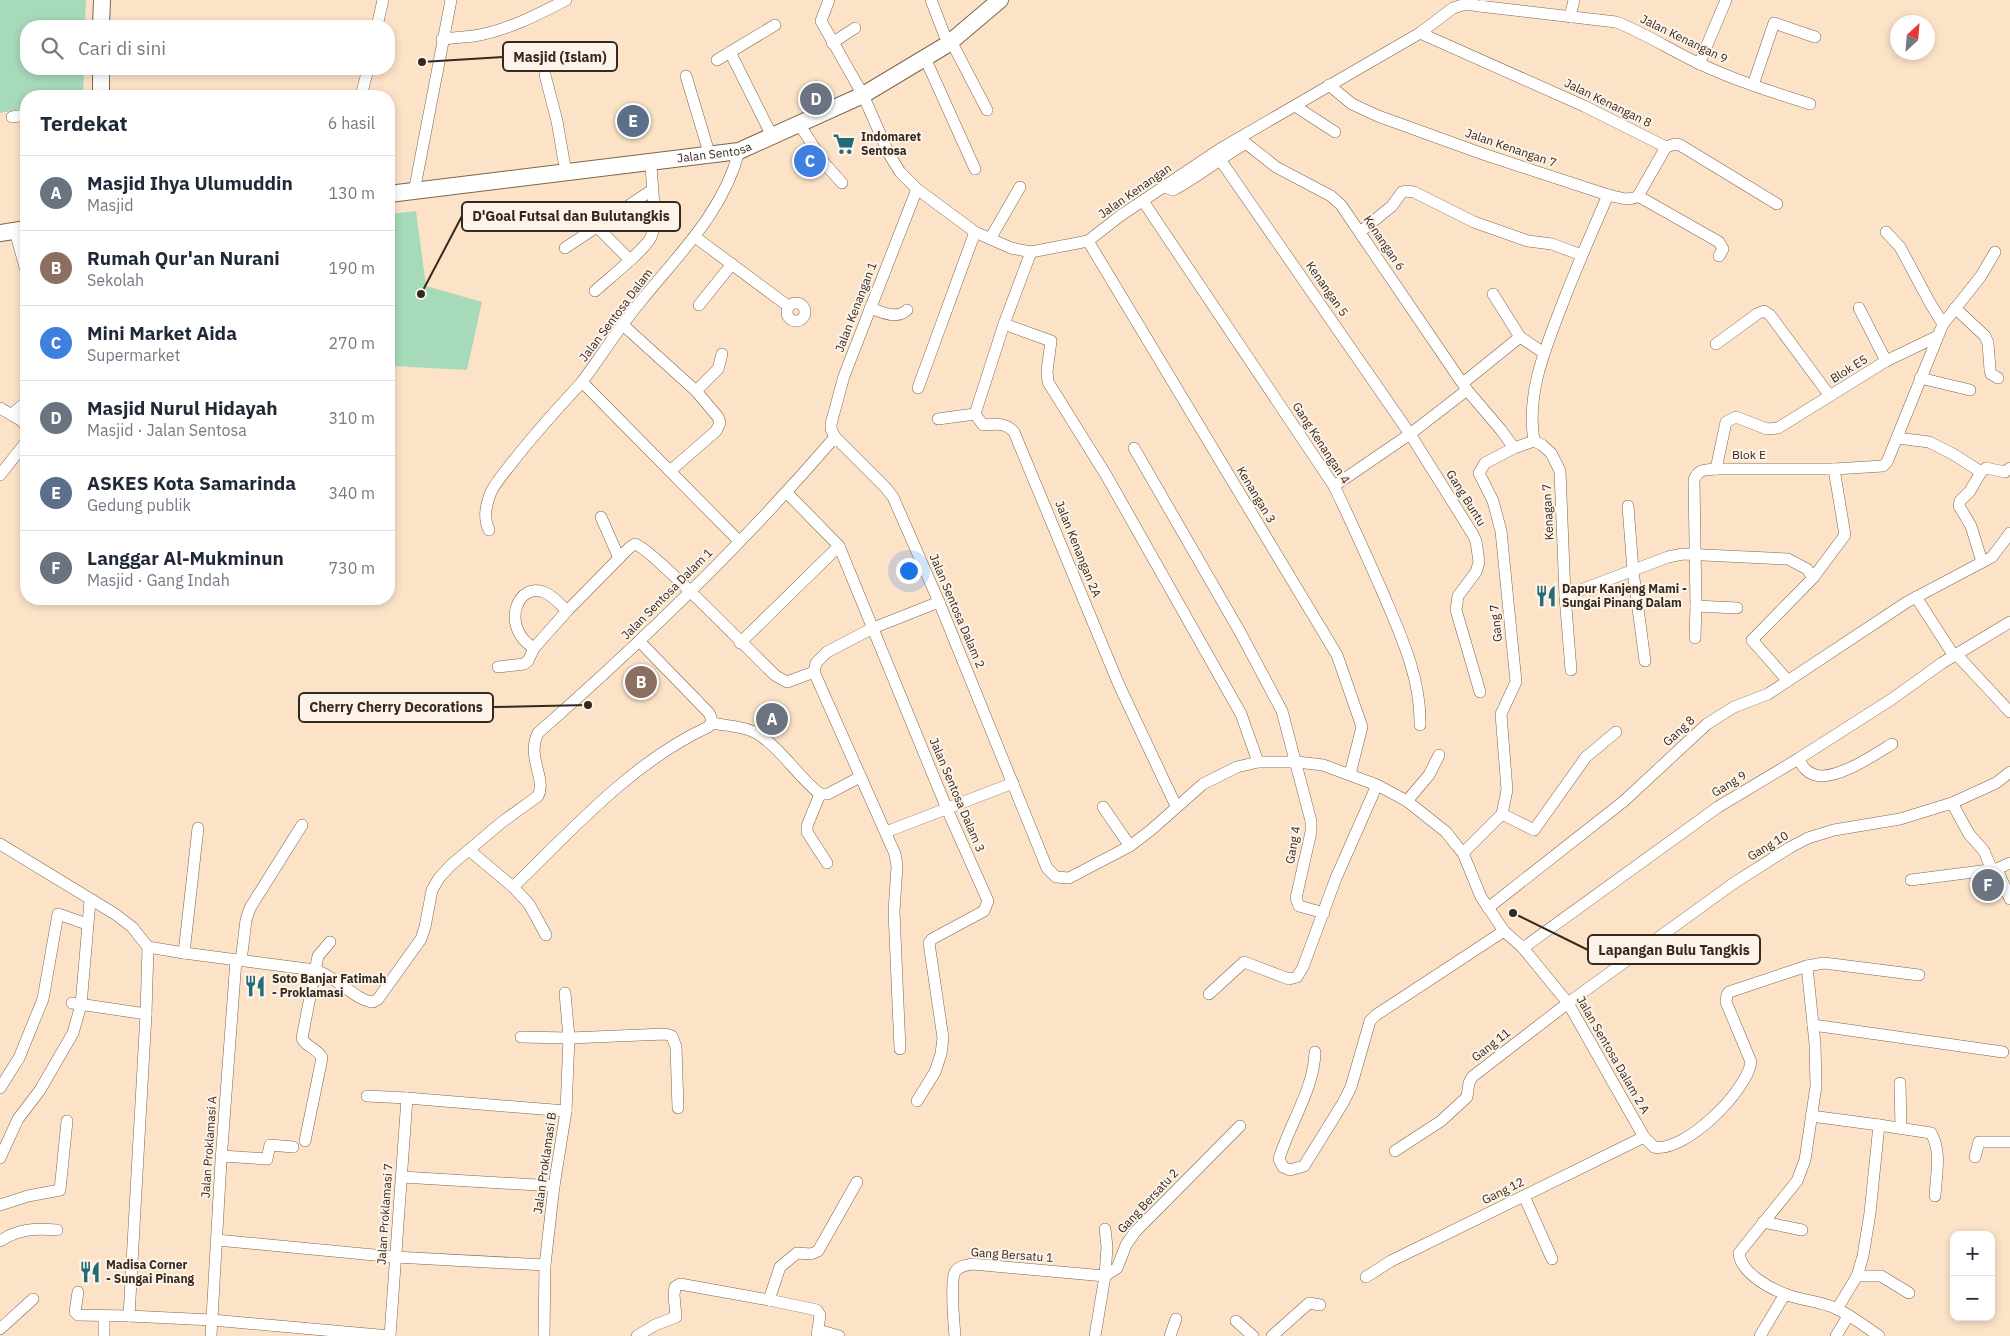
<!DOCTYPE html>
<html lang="id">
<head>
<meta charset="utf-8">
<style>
  body { margin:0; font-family:"IBM Plex Sans",sans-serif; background:#f2f2f3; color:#1f2937 }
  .controls { position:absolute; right:15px; bottom:15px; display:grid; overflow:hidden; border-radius:10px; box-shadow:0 2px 8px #0003 }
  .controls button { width:45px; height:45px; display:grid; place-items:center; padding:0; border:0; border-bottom:1px solid #e0e1e3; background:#fff; color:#1f2937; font:25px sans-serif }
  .compass { position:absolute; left:1890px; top:15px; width:45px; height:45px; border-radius:50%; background:#fff; box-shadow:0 2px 8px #0003; rotate:26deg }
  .you { position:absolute; left:908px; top:570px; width:18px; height:18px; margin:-12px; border:4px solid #fff; border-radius:50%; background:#1a73e8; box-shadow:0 0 0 8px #1a73e833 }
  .badge { display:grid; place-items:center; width:32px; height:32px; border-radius:50%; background:#ea580c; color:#fff; font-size:16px; font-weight:700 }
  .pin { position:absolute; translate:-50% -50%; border:2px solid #fff; box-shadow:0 1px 5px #0006 }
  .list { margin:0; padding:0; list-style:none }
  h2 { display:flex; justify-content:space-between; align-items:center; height:65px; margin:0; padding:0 20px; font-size:21px }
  h2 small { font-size:16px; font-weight:400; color:#747a83 }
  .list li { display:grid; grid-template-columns:32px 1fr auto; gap:15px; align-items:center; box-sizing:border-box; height:75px; padding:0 20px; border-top:1px solid #e0e1e3 }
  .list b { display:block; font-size:19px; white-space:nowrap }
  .list p { margin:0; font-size:16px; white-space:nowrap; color:#747a83 }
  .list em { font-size:16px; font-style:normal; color:#747a83 }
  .icon { flex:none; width:28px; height:28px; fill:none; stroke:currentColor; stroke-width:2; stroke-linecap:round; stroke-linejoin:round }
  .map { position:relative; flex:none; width:2010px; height:1336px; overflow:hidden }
  .search { position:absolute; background:#fff; box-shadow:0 2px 8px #0003; left:20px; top:20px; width:375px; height:55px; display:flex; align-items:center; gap:12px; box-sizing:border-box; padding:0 18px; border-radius:20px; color:#747a83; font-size:19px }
  .panel { position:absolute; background:#fff; box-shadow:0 2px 8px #0003; left:20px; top:90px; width:375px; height:515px; border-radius:20px }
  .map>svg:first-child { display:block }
  .pitch { fill:#a6dab9 }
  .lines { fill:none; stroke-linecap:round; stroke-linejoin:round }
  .street-casing { stroke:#7c664e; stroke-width:12 }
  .secondary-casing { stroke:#7c664e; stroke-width:18 }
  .street { stroke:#fff; stroke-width:11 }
  .secondary { stroke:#fff; stroke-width:16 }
  .labels { text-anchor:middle; stroke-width:4; stroke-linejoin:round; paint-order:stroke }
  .street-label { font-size:12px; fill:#33291f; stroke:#fdf3e8 }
  .poi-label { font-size:12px; font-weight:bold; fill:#33291f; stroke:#fdf3e8; text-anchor:start }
  .leader { fill:none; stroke:#33291f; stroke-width:2 }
  .callout-dot { fill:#33291f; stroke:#fdf3e8; stroke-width:2 }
  .callout { fill:#fdf3e8; stroke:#33291f; stroke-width:2 }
  .callout-label { font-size:14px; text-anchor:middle; font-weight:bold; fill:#33291f }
</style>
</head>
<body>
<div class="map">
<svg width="2010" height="1336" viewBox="0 0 2010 1336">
  <rect width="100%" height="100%" fill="#fce3c8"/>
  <g class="pitch">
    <path d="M0 0H86L85 26H26V69H84L83 96H26V108L0 113Z"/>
    <path d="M416 211 426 286 482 302 467 370 393 366 389 329V214Z"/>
  </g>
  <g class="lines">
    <g class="street-casing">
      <g id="street">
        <path d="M829 0 821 21 863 95 889 154 900 172 917 189 975 232 1011 248 1031 252 1088 241 1120 216 1220 149 1420 33 1453 8 1466 4 1479 6 1616 22C1645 33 1670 50 1698 63 1734 80 1772 92 1810 104"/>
        <path d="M931 0 948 44"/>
        <path d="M1570 17 1574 0"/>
        <path d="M377 26 383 0"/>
        <path d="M1420 33 1584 106 1666 147 1675 144 1680 145 1777 204"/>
        <path d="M442 39C453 38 464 37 474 36 506 31 537 15 566 0"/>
        <path d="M951 41 987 110"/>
        <path d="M832 43 855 28"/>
        <path d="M730 52 772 136"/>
        <path d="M925 58 975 169"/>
        <path d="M717 60 775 25"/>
        <path d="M1699 64 1726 0"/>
        <path d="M545 75 557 121 566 173"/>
        <path d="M686 76 710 156"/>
        <path d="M1329 85 1352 104 1378 116 1483 154 1608 195C1618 197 1629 202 1638 196L1666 147"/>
        <path d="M1753 85 1774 23 1815 37"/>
        <path d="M361 96 368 69"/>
        <path d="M1295 106 1335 132"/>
        <path d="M12 117 26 115"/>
        <path d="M799 124 825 164 842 183"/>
        <path d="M1221 161 1410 434 1472 533 1476 541 1479 562 1476 572 1458 596 1456 610 1480 692"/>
        <path d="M1165 187 1173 190C1198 177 1219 159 1243 145L1247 144 1276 167 1331 196 1341 205 1467 390 1501 430 1514 448 1534 441"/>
        <path d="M414 192 451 0"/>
        <path d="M1638 196 1719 242 1723 249 1719 256"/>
        <path d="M1143 201 1334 486C1351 521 1367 557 1383 593 1401 636 1421 678 1420 725"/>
        <path d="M597 227 630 260"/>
        <path d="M15 231 26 271"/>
        <path d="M1360 232 1392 206 1402 192 1406 191 1414 192 1474 222 1528 241 1552 244 1581 255"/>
        <path d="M1886 232 1900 247 1930 303 1943 324"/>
        <path d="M695 237 788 306"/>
        <path d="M990 239 1020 187"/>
        <path d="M1088 241 1337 655 1362 727 1350 774"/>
        <path d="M565 248 652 190"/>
        <path d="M1031 252 1004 324 975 414 983 425C995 424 1005 422 1014 432L1119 685 1176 806"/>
        <path d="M595 291C608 279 644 251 651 237 658 224 651 179 651 163"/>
        <path d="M1493 294 1520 337"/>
        <circle cx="796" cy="312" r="9"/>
        <path d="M699 305 732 264"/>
        <path d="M870 308C882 312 896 320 907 310"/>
        <path d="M1859 308 1886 361"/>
        <path d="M1955 308 1985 336 1988 343 1990 370 1991 374 1998 378"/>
        <path d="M1004 324 1051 341 1047 371 1048 382 1106 475 1241 714 1258 762"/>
        <path d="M623 325 696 391 718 417 720 423 716 431 670 471"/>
        <path d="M1716 344 1757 314 1764 311 1770 315 1830 396"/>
        <path d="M1920 378 1970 390"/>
        <path d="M1463 383 1520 337 1544 353"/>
        <path d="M918 388 975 232"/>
        <path d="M696 391 718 369 722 354"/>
        <path d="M0 408 22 421 26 427"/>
        <path d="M12 414 26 402"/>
        <path d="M938 419 975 414"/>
        <path d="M835 437 831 429V424L844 376 917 189"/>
        <path d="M1897 438 1929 442 1953 454 1981 472 1986 468 2005 472 2010 468"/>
        <path d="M1534 441 1542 445 1551 453 1560 471 1565 596 1668 557 1683 554 1788 559 1807 569 1813 578"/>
        <path d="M1534 441C1526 394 1545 349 1562 305 1576 268 1592 232 1608 195"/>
        <path d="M1134 448 1240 632 1282 711 1311 821V832L1296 898 1299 906 1324 913"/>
        <path d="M1716 469 1726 422 1736 417 1767 429 1778 428 1886 361 1936 337"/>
        <path d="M1981 472 1970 491 1960 501 1959 506 1971 526 1982 562"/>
        <path d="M0 475 26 442"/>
        <path d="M1334 486 1410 434 1467 390"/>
        <path d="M787 493 839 546 947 809 988 901 984 911 932 939 929 943 943 1038 941 1054 935 1072 917 1101"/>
        <path d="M1628 506 1633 571 1645 661"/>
        <path d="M601 517 619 558"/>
        <path d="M489 530C483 518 486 504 491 492 496 482 504 473 511 464 533 435 558 408 582 382"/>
        <path d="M739 541 582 382C602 355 620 326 641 301 679 254 724 211 739 151"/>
        <path d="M1565 596 1571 670"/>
        <path d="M1916 597 1954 656"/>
        <path d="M1696 606 1737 608"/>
        <path d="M1695 638 1696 606 1694 480C1698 469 1705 470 1716 469H1834L1883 466 1887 462 1943 324 1981 276 1995 252"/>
        <path d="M740 643 839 546"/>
        <path d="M534 648C499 627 518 579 546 593 554 597 561 605 567 611"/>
        <path d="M1956 654 2010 712"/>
        <path d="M498 667 524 664 528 661 534 648 567 611 629 548 635 544C650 547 755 657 776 676L787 682 814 672"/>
        <path d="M1788 681 1752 640 1813 578 1845 535 1834 469"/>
        <path d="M711 723C727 726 747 726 761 736 784 752 798 777 820 794H828L860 777"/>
        <path d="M1798 759C1803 767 1806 772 1815 775 1836 781 1874 755 1892 744"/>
        <path d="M820 794 807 826V832L827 863"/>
        <path d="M1407 801 1429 775 1439 755"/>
        <path d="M1952 803 1969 834 1984 851 1992 870"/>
        <path d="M1103 807 1130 846"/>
        <path d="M1502 814 1507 790 1501 714 1516 682 1501 531 1493 501 1479 473 1485 463 1514 448"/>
        <path d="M1502 814 1534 830 1586 757 1616 732"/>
        <path d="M886 832 1013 783"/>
        <path d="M0 844 115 914 132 927 148 947 146 1014 129 1316 212 1320 390 1336"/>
        <path d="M469 850 513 887"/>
        <path d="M1463 853 1502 814"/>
        <path d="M1997 869 2010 899"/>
        <path d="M1911 880 1997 869 2010 863"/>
        <path d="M1488 908 1624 801 1707 724 1734 707 1768 694 1907 602 1992 557 2010 533"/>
        <path d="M546 935 529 904 513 887C572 830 632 762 708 727 713 723 712 719 709 713L640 642"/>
        <path d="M148 947 184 953 315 970C336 976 356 1001 373 1002L378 999 421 939 425 927 432 890 439 878 451 865 502 822 538 796C547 779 526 757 538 733 643 641 744 543 835 437L885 487 893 497 939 602 1047 868 1056 877 1069 878 1130 846 1151 830 1203 784 1237 767 1258 762H1297L1323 765 1377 785 1407 801 1446 832 1457 846 1463 853 1481 897 1504 931 1523 948 1568 1003 1644 1137 1391 1261 1366 1277"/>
        <path d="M1523 948 1718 807 1798 759 1892 699 1942 663 2010 622"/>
        <path d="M184 953 198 828"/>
        <path d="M241 961 246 920 250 908 302 825"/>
        <path d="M1209 994 1244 962 1289 979 1297 977 1303 967 1336 878 1377 785"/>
        <path d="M72 1003 146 1014"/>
        <path d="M1813 1025 2003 1052"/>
        <path d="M521 1037 569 1038 665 1034 672 1036 676 1047 678 1108"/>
        <path d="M900 1049 894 912 897 866 895 854 814 672 816 663 827 652 873 628 939 602"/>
        <path d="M1315 1052C1314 1089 1290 1123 1279 1159L1283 1167 1290 1170 1304 1166 1343 1103 1351 1087 1370 1021 1376 1015 1504 931"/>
        <path d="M1900 1083 1901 1128"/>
        <path d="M0 1088 19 1058 43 999 58 914 87 924"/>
        <path d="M367 1096 407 1098 390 1336"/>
        <path d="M407 1098 566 1111"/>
        <path d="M1811 1116 1879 1125 1870 1213 1863 1256 1857 1276 1837 1309"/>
        <path d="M1879 1125 1931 1133C1942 1152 1936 1175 1935 1196"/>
        <path d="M1644 1137 1654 1147C1685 1153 1747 1091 1751 1062L1726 1002 1727 995 1729 992 1807 966"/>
        <path d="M305 1141 322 1058C318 1048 305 1047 302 1038L318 956 330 942"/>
        <path d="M1395 1151 1441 1121 1467 1097 1469 1083 1472 1077 1568 1003 1734 883 1789 848 1808 838 1834 830 1900 819 1952 803 1996 783 2010 772"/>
        <path d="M222 1156 267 1159 270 1145 293 1147"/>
        <path d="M1975 1157 1979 1142H2010"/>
        <path d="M0 1158 18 1119 40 1090 73 1033 81 1005 90 901"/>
        <path d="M402 1177 554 1186"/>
        <path d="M1524 1196 1552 1259"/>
        <path d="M0 1205 28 1196 60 1190 67 1121"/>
        <path d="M1763 1222 1802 1230"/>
        <path d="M217 1240 395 1257 545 1265"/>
        <path d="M0 1241C18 1229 35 1228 57 1230"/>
        <path d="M1857 1276H1881L1909 1293"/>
        <path d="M78 1292 75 1312 78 1315 129 1316"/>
        <path d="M769 1300 817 1310 820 1315 817 1336"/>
        <path d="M1236 1321 1253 1336"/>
        <path d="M0 1329 33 1299"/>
        <path d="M818 1330 839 1336"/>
        <path d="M104 1336V1316"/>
        <path d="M211 1336 221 1161 236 960"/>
        <path d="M544 1336 545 1265 554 1186 566 1111 569 1038 565 993"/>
        <path d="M637 1336 655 1325 676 1317 674 1295 675 1287 680 1284 769 1300 780 1267 797 1253 811 1254 818 1251 857 1182"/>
        <path d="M955 1336C954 1324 950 1281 955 1272 959 1266 966 1265 972 1264L1105 1276 1107 1247 1105 1229"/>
        <path d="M1095 1336 1105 1276 1117 1268 1126 1245 1135 1232 1240 1126"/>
        <path d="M1170 1336 1176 1319"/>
        <path d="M1272 1336 1309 1303 1320 1305"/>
        <path d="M1760 1336 1785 1294"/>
        <path d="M1836 1336 1848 1316"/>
        <path d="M1879 1336C1866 1327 1852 1316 1837 1309 1821 1301 1802 1301 1785 1294 1769 1288 1740 1272 1739 1253L1797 1181 1805 1160 1816 1086 1815 1044 1807 966 1824 963 1919 975"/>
      </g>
    </g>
    <g class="secondary-casing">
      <g id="secondary">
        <path d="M101 26 102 0"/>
        <path d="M101 96V69"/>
        <path id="s1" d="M389 194 739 151 863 95 948 44 1000 0"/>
        <path d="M0 233 26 229"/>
      </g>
    </g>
    <use href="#street" class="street"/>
    <use href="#secondary" class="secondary"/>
  </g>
  <defs>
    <g id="supermarket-bare" transform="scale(1.725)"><path d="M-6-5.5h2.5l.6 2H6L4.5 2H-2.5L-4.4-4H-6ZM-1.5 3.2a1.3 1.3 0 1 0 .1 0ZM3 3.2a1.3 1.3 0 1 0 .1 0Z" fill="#226c76" stroke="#fdf3e8" stroke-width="2.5" paint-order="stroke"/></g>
    <g id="restaurant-bare" transform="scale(1.725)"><path d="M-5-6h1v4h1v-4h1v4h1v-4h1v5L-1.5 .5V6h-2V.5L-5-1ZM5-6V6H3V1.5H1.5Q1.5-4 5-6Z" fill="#226c76" stroke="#fdf3e8" stroke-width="2.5" paint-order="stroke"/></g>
  </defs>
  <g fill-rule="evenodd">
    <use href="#supermarket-bare" x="844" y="144"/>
    <use href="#restaurant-bare" x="1546" y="596"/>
    <use href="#restaurant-bare" x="255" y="986"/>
    <use href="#restaurant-bare" x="90" y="1272"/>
  </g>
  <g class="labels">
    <g class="street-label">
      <text transform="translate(1684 39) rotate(26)" y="4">Jalan Kenangan 9</text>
      <text transform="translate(1608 103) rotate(26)" y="4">Jalan Kenangan 8</text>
      <text transform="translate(1511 148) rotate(19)" y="4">Jalan Kenangan 7</text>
      <text dy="4" stroke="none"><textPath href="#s1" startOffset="328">Jalan Sentosa</textPath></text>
      <text transform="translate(1135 191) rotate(-35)" y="4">Jalan Kenangan</text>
      <text transform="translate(1384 243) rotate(56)" y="4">Kenangan 6</text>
      <text transform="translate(1327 289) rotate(55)" y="4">Kenangan 5</text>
      <text transform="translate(856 307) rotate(-69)" y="4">Jalan Kenangan 1</text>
      <text transform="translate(616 315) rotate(-53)" y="4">Jalan Sentosa Dalam</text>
      <text transform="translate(1849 369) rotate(-32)" y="4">Blok E5</text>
      <text transform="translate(1321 443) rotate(57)" y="4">Gang Kenangan 4</text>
      <text x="1749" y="459">Blok E</text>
      <text transform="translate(1256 495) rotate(59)" y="4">Kenangan 3</text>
      <text transform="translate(1466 498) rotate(58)" y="4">Gang Buntu</text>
      <text transform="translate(1548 512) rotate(-93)" y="4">Kenagan 7</text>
      <text transform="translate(1078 549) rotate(68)" y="4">Jalan Kenangan 2A</text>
      <text transform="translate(667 594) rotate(-45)" y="4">Jalan Sentosa Dalam 1</text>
      <text transform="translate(957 611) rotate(67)" y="4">Jalan Sentosa Dalam 2</text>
      <text transform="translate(1496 623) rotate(-96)" y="4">Gang 7</text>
      <text transform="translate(1679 731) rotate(-43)" y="4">Gang 8</text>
      <text transform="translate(1729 784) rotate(-31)" y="4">Gang 9</text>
      <text transform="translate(957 795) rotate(67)" y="4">Jalan Sentosa Dalam 3</text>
      <text transform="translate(1293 845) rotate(-80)" y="4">Gang 4</text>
      <text transform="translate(1768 846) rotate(-31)" y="4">Gang 10</text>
      <text transform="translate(1491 1045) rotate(-38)" y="4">Gang 11</text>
      <text transform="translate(1613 1055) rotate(60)" y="4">Jalan Sentosa Dalam 2 A</text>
      <text transform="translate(209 1147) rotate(-86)" y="4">Jalan Proklamasi A</text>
      <text transform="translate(545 1163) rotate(-82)" y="4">Jalan Proklamasi B</text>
      <text transform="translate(1503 1191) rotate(-26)" y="4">Gang 12</text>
      <text transform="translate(1148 1201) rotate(-47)" y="4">Gang Bersatu 2</text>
      <text transform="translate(385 1214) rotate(-86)" y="4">Jalan Proklamasi 7</text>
      <text transform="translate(1012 1255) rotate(4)" y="4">Gang Bersatu 1</text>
    </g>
    <g class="poi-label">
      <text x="861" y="141">Indomaret<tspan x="861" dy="14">Sentosa</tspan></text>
      <text x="1562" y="593">Dapur Kanjeng Mami -<tspan x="1562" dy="14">Sungai Pinang Dalam</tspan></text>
      <text x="272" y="983">Soto Banjar Fatimah<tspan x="272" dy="14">- Proklamasi</tspan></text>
      <text x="106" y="1269">Madisa Corner<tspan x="106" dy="14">- Sungai Pinang</tspan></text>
    </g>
  </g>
  <path class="leader" d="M422 62L503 57M421 294L462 216M588 705L493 707M1513 913L1588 950"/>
  <g class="callout-dot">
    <circle cx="422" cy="62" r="5"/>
    <circle cx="421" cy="294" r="5"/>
    <circle cx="588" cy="705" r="5"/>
    <circle cx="1513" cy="913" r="5"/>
  </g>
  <g class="callout">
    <rect x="503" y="42" width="114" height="29" rx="5"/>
    <rect x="462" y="202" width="218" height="29" rx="5"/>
    <rect x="299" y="693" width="194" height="29" rx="5"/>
    <rect x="1588" y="935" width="172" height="29" rx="5"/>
  </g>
  <g class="callout-label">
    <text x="560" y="62">Masjid (Islam)</text>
    <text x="571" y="221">D'Goal Futsal dan Bulutangkis</text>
    <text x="396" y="712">Cherry Cherry Decorations</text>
    <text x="1674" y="955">Lapangan Bulu Tangkis</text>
  </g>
</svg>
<div class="controls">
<button>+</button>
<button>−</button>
</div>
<svg class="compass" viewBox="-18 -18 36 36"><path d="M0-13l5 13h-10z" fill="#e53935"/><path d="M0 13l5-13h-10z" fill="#747a83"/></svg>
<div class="you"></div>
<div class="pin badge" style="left:772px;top:719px;background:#6b7280">A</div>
<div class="pin badge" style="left:641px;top:682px;background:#8d6e63">B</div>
<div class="pin badge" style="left:810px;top:161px;background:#3f7fe0">C</div>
<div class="pin badge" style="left:816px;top:99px;background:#6b7280">D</div>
<div class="pin badge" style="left:633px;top:121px;background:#5c6f8a">E</div>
<div class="pin badge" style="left:1988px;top:885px;background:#6b7280">F</div>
<div class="search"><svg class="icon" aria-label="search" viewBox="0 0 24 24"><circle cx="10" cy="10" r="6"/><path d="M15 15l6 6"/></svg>Cari di sini</div>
<section class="panel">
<h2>Terdekat<small>6 hasil</small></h2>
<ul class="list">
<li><span class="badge" style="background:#6b7280">A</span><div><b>Masjid Ihya Ulumuddin</b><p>Masjid</p></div><em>130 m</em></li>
<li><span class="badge" style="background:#8d6e63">B</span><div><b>Rumah Qur'an Nurani</b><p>Sekolah</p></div><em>190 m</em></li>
<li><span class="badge" style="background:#3f7fe0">C</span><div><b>Mini Market Aida</b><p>Supermarket</p></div><em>270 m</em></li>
<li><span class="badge" style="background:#6b7280">D</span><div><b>Masjid Nurul Hidayah</b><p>Masjid · Jalan Sentosa</p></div><em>310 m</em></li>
<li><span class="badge" style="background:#5c6f8a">E</span><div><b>ASKES Kota Samarinda</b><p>Gedung publik</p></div><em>340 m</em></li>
<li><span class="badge" style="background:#6b7280">F</span><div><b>Langgar Al-Mukminun</b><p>Masjid · Gang Indah</p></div><em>730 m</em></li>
</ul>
</section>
</div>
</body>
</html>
